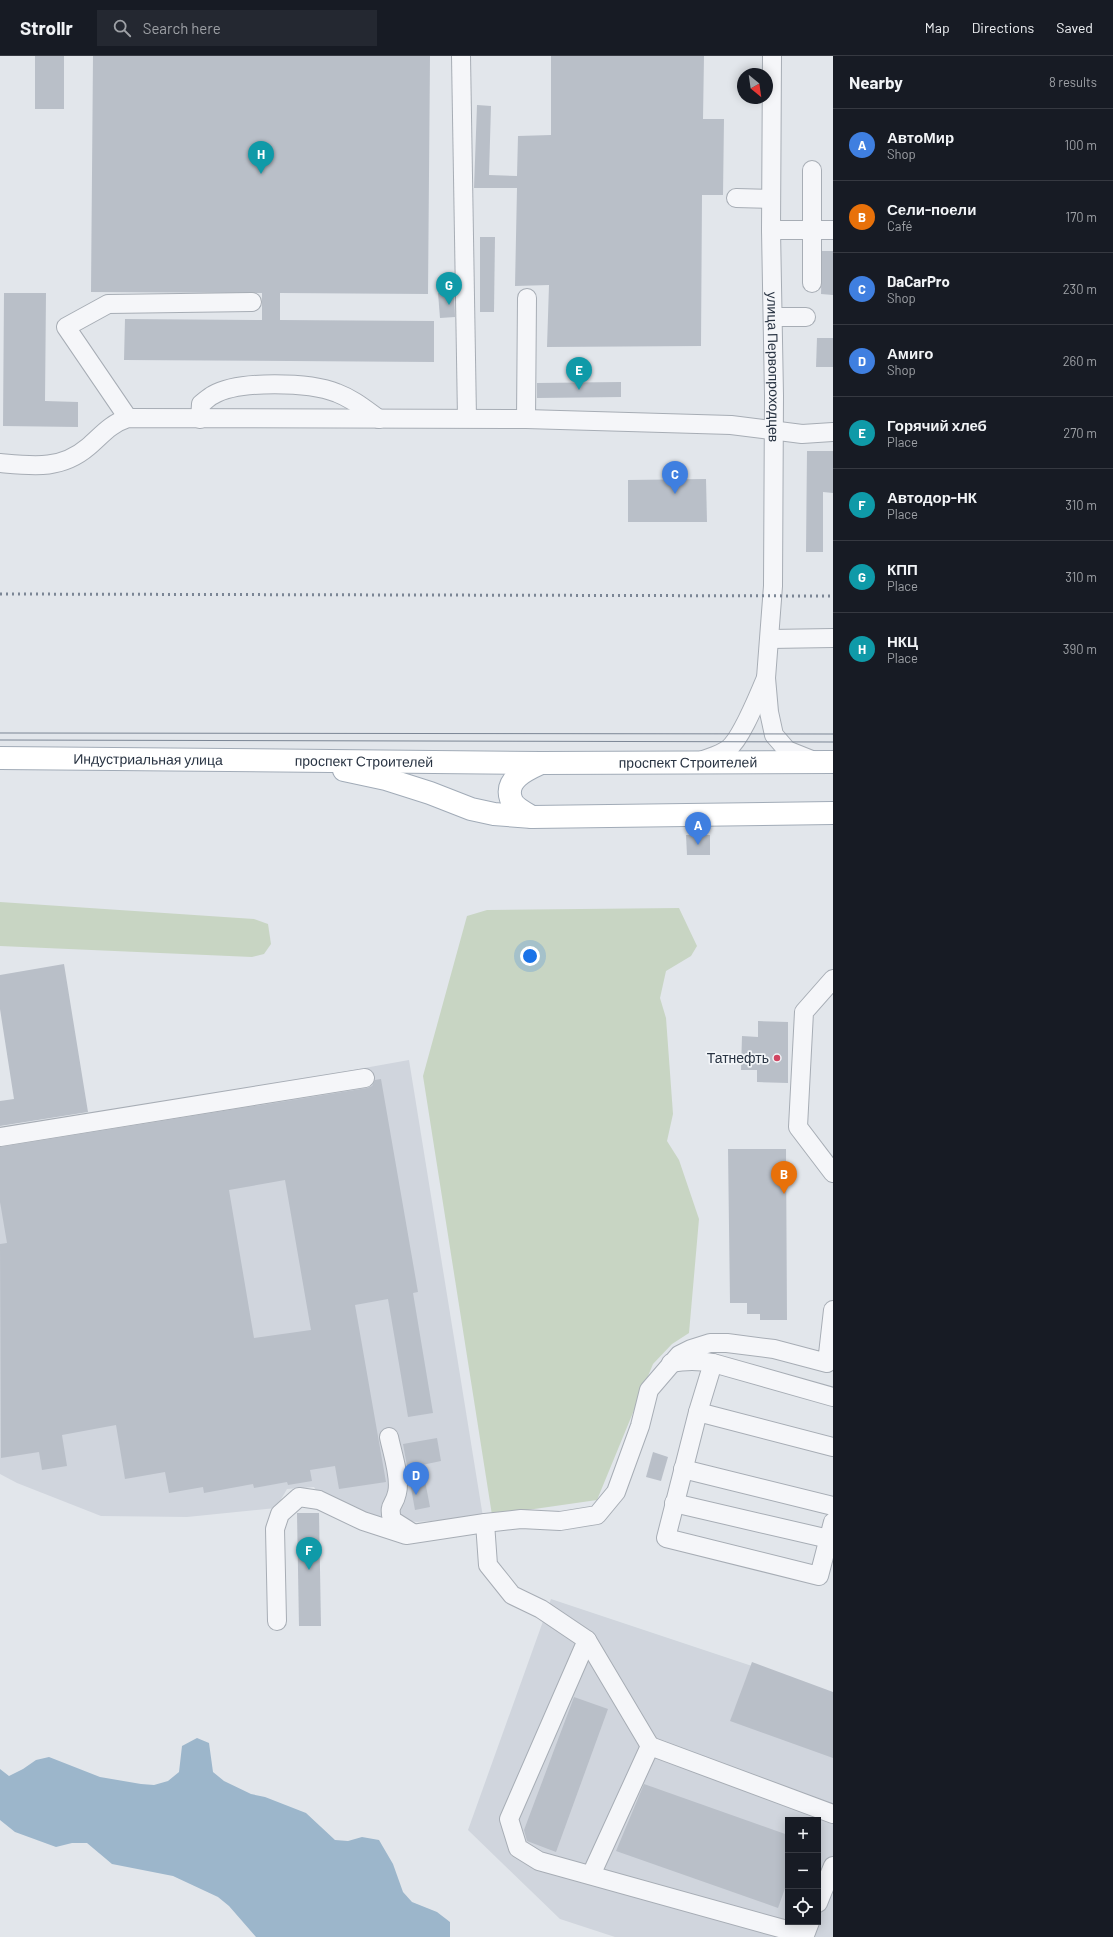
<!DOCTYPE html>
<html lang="en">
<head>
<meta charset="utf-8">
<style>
  body { margin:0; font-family:Barlow,sans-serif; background:#242831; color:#f1f3f6 }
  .controls { position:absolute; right:12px; bottom:12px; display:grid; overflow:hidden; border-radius:0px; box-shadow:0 2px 10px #0003 }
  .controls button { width:36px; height:36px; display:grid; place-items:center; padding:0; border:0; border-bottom:1px solid #363941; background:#171b24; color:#f1f3f6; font:20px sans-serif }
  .compass { position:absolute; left:737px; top:12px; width:36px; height:36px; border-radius:50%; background:#171b24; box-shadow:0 2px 10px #0003; rotate:151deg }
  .you { position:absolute; left:530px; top:900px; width:14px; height:14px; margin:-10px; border:3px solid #fff; border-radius:50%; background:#1a73e8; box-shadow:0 0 0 6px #1a73e833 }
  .badge { display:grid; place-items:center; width:26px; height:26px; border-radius:50%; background:#b45309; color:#fff; font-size:13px; font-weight:700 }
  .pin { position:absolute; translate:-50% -33px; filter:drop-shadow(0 1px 2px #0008) }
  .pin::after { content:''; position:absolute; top:21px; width:14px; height:12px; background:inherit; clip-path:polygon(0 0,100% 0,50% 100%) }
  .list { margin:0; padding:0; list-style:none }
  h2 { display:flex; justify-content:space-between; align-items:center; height:52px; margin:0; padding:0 16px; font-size:17px }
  h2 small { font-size:13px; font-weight:400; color:#9ea1a6 }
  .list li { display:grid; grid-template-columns:26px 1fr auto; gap:12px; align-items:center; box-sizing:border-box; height:72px; padding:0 16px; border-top:1px solid #363941 }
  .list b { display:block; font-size:15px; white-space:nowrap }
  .list p { margin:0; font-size:13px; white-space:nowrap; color:#9ea1a6 }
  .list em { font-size:13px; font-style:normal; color:#9ea1a6 }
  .icon { flex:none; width:22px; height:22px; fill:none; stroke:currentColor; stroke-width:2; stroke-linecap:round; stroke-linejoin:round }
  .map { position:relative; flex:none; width:833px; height:1881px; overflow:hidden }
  header { display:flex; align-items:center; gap:24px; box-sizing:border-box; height:56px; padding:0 20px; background:#171b24; border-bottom:1px solid #363941 }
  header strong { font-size:19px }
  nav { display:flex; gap:22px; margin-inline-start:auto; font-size:14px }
  .search { width:280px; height:36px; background:#242831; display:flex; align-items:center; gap:10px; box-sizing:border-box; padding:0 14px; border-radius:0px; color:#9ea1a6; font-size:15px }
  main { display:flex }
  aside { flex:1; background:#171b24 }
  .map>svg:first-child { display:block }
  .built { fill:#d0d5dd; fill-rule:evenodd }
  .green { fill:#c8d5c3 }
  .water { fill:#9cb6cb }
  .building { fill:#b9bfc8; fill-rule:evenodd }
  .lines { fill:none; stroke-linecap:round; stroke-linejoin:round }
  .minor-casing { stroke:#a7adb5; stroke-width:20 }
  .major-casing { stroke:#a1abb7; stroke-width:24 }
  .minor { stroke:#f5f6f9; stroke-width:18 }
  .major { stroke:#fff; stroke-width:22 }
  .tram { stroke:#7b8695; stroke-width:1 }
  .rail { stroke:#7b8695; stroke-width:3; stroke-dasharray:2 4; stroke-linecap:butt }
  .poi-dot { fill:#d14562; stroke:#f2f5f8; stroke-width:1.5 }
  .labels { text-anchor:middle; stroke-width:3.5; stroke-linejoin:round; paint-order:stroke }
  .street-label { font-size:14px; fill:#293443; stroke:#f2f5f8 }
  .poi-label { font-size:14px; fill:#293443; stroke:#f2f5f8; text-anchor:end }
</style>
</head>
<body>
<header>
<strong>Strollr</strong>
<div class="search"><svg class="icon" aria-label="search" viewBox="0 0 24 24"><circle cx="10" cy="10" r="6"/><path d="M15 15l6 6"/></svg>Search here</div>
<nav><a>Map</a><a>Directions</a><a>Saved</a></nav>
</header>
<main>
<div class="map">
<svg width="833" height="1881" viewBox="0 0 833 1881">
  <rect width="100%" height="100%" fill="#e2e6eb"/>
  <g class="built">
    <path d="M409 1004 483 1461 417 1466 364 1459 321 1442 314 1431 287 1433 276 1452 187 1461 101 1460 17 1427 0 1418V1077Z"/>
    <path d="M551 1543 833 1637V1881H615L560 1863 468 1774ZM788 1764H818V1866H788Z"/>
  </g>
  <g class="green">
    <path d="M0 846 254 863 268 868 271 888 264 898 252 901 0 890Z"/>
    <path d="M679 852 697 890 691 900 666 915 660 942 666 962 673 1058 667 1085 679 1104 699 1163 689 1277 672 1288 653 1308 597 1444 492 1459 423 1020 467 860 487 854Z"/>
  </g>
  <path class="water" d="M197 1682 209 1687 213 1716 224 1725 251 1738 265 1741 306 1757 335 1784 348 1785 362 1781 379 1784 393 1808 403 1836 412 1846 437 1856 450 1866V1881H256L229 1850 218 1841 173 1820 112 1808 87 1787H72L56 1791 15 1776 0 1764V1713L9 1720 23 1713 36 1704 49 1701 100 1721 141 1728 154 1729 168 1725 179 1716 182 1690Z"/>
  <g class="building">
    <rect x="35" y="0" width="29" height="53"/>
    <path d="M93 0H430L428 238 280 237V264L434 265V306L124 304 125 263 262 264V237L91 236Z"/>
    <path d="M551 0H704L703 63H724L723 139H702L701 290 547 291 549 229 515 230 517 132H474L477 49 491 50 489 119 517 120 518 80 551 79Z"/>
    <path d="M480 181H495L494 256H480Z"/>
    <path d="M822 195H833V239L821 238Z"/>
    <path d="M454 236 455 261 440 262 438 237Z"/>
    <path d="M4 237H46L45 345 78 346V371L3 370Z"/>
    <path d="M817 282H833V311H816Z"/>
    <path d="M621 326V341L537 342V327Z"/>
    <path d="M807 395H833V437L823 436V496H806Z"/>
    <path d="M706 423 707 466H628V424Z"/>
    <path d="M686 779H710V799H687Z"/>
    <path d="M64 908 88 1056 0 1070V1045L14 1043 0 953V919Z"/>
    <path d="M758 965 788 966V1027L757 1026V1014H741L742 980 758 981Z"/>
    <path d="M381 1023 418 1236 413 1237 433 1357 408 1361 388 1243 355 1249 386 1426 339 1433 335 1410 310 1414 312 1425 288 1429 287 1426 254 1432 253 1428 204 1437 203 1431 169 1437 165 1416 125 1423 116 1369 62 1379 67 1410 42 1414 39 1396 1 1402 0 1188 7 1187 0 1146V1091L367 1032 372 1030 375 1024ZM285 1124 311 1274 254 1282 229 1134Z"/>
    <path d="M728 1093H786L787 1264H760V1258H747V1247H730Z"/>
    <path d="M437 1382 441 1405 422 1409 430 1451 415 1454 403 1388Z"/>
    <path d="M653 1396 668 1401 661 1425 646 1421Z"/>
    <path d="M297 1457H319L321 1570H299Z"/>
    <path d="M752 1606 833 1636V1702L730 1665Z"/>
    <path d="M574 1641 608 1653 556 1796 527 1785 524 1774Z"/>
    <path d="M644 1728 788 1779V1824L778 1852 616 1795Z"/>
  </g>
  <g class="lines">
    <g class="minor-casing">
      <g id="minor">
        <path d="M461 0 467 362"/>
        <path id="s1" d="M772 0 771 174 774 340 773 530 766 622 769 656 774 679 787 694 812 704"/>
        <path d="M736 142 771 143"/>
        <path d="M771 174H833"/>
        <path d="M812 227V114"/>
        <path d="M773 261H806"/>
        <path d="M128 362 66 271 108 248 252 246"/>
        <path d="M200 363 201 348C205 345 209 341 213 339 239 324 310 326 337 337 353 343 365 353 379 363"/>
        <path d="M526 363 527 242"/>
        <path d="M0 407C33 410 61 414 88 391 102 379 110 368 128 362L526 363 731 369 802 378 833 376"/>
        <path d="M770 583 833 582"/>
        <path d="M703 704C711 701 720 699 728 693 742 682 758 640 766 622"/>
        <path d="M833 923 804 956 798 1071 833 1117"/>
        <path d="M0 1081 365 1022"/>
        <path d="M671 1307C686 1304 698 1304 713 1307L833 1341"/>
        <path d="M713 1307 698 1356 666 1482 819 1520 833 1466"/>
        <path d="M698 1356 833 1391"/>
        <path d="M389 1381C392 1396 401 1422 397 1437 394 1451 388 1447 392 1464L411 1476"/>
        <path d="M683 1413 833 1450"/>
        <path d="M674 1447 829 1483"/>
        <path d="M485 1467 488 1509 512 1539 541 1553 587 1584 509 1763 518 1792 539 1805 805 1879 810 1866"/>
        <path d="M277 1565 275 1473 280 1458 299 1441 319 1444 363 1465 406 1479 485 1467 521 1463 560 1465 597 1459 616 1436 640 1370 649 1334 679 1299 691 1293 710 1287H727L774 1293 827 1307 833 1254"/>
        <path d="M587 1584 650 1690"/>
        <path d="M591 1819 650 1690 833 1758"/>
        <path d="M818 1847 833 1810"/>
      </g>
    </g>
    <g class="major-casing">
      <g id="major">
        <path id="s2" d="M0 702 541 707 833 706"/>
        <path d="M344 714 386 723 430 737 471 753 494 758 532 761 833 757"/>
        <path d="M532 761C525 757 513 751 511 743 504 723 528 713 541 707"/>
      </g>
    </g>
    <use href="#minor" class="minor"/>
    <use href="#major" class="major"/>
    <g class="tram">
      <path d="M0 677 833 678"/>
      <path d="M0 684 833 686"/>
    </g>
    <path class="rail" d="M0 538 833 540"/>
  </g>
  <circle class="poi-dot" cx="777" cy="1002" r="4"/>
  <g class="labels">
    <g class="street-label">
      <text dy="5" stroke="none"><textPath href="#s1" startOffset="311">улица Первопроходцев</textPath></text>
      <text dy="5" stroke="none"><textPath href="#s2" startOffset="148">Индустриальная улица</textPath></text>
      <text dy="5" stroke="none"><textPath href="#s2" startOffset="364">проспект Строителей</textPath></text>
      <text dy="5" stroke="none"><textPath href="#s2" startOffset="688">проспект Строителей</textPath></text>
    </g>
    <g class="poi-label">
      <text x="769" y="1007">Татнефть</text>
    </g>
  </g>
</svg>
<div class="controls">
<button>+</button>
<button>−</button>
<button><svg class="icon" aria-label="locate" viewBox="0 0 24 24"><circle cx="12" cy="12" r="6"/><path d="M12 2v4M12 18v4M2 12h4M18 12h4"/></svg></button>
</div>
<svg class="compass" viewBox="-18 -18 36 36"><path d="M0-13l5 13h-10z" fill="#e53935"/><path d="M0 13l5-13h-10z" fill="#9ea1a6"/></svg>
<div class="you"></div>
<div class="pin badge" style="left:698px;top:789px;background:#3f7fe0">A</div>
<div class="pin badge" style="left:784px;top:1138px;background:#e8710a">B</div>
<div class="pin badge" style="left:675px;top:438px;background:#3f7fe0">C</div>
<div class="pin badge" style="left:416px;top:1439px;background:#3f7fe0">D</div>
<div class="pin badge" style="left:579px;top:334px;background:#0f9aa8">E</div>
<div class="pin badge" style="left:309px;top:1514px;background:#0f9aa8">F</div>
<div class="pin badge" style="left:449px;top:249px;background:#0f9aa8">G</div>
<div class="pin badge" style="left:261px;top:118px;background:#0f9aa8">H</div>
</div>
<aside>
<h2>Nearby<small>8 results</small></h2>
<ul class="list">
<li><span class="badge" style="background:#3f7fe0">A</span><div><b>АвтоМир</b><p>Shop</p></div><em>100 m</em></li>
<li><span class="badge" style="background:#e8710a">B</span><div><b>Сели-поели</b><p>Café</p></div><em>170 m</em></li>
<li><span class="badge" style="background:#3f7fe0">C</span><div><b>DaCarPro</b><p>Shop</p></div><em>230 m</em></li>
<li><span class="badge" style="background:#3f7fe0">D</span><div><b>Амиго</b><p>Shop</p></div><em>260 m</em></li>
<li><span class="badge" style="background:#0f9aa8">E</span><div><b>Горячий хлеб</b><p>Place</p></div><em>270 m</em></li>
<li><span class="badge" style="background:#0f9aa8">F</span><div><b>Автодор-НК</b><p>Place</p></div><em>310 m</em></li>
<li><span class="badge" style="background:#0f9aa8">G</span><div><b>КПП</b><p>Place</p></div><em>310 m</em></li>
<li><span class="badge" style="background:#0f9aa8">H</span><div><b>НКЦ</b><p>Place</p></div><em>390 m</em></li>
</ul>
</aside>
</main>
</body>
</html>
